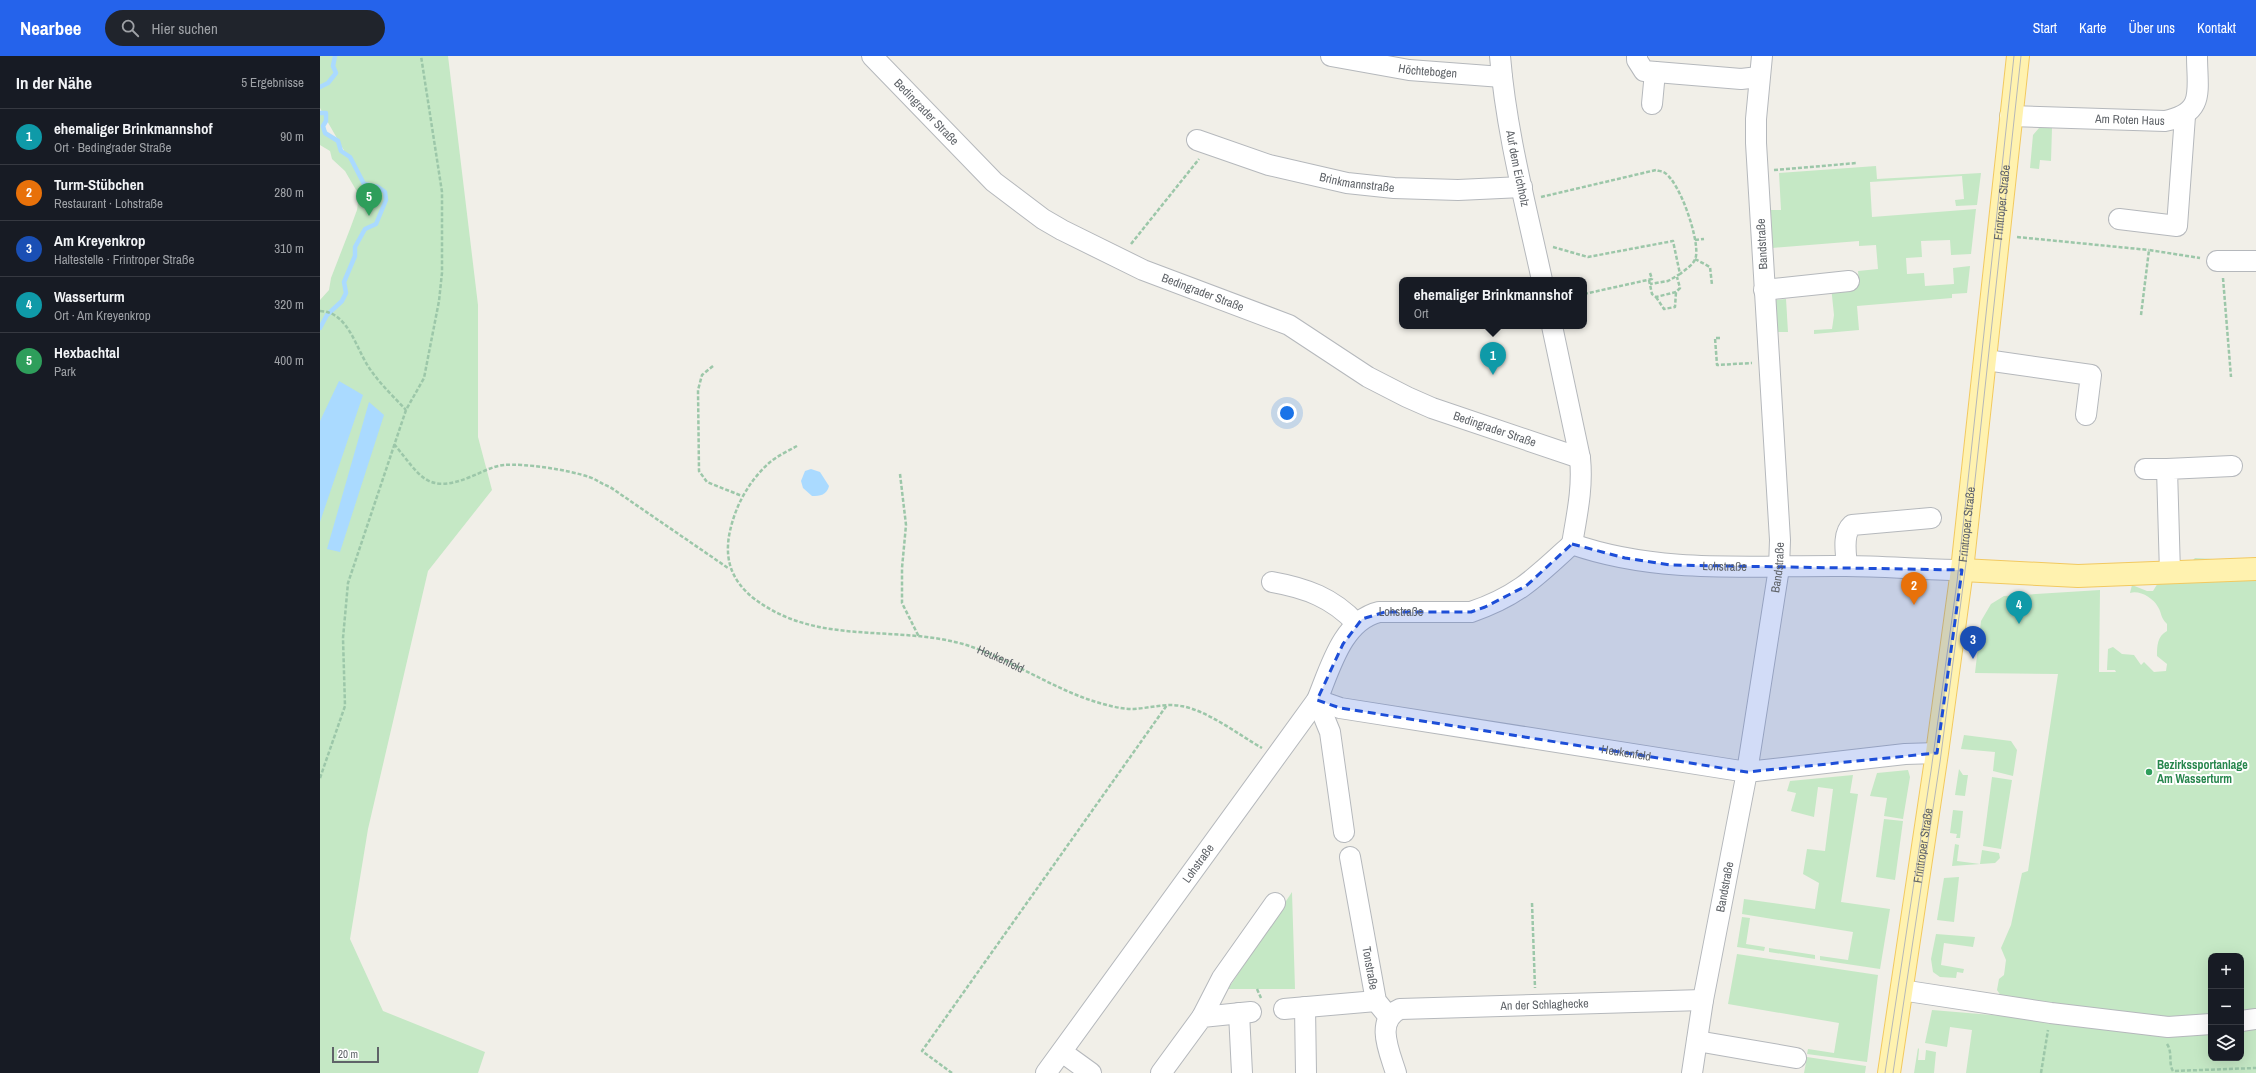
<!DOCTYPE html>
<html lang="de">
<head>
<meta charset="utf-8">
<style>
  body { margin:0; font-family:"Archivo Narrow",sans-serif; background:#20242c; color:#f1f3f6 }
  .controls { position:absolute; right:12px; bottom:12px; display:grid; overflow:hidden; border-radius:8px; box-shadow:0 4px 16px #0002 }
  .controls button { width:36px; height:36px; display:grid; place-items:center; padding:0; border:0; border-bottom:1px solid #363941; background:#171b24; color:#f1f3f6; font:20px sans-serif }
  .scale { position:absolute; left:12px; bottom:10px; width:47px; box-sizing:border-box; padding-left:4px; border:2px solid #5f6368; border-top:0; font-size:11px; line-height:14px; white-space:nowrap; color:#5f6368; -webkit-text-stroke:3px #fff; paint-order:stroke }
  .you { position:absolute; left:967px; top:357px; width:14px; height:14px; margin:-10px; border:3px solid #fff; border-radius:50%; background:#1a73e8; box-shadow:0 0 0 6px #1a73e833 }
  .badge { display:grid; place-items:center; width:26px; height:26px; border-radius:50%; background:#2563eb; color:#fff; font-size:13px; font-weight:700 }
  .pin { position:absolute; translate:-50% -33px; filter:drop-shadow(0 1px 2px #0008) }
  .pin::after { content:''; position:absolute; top:21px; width:14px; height:12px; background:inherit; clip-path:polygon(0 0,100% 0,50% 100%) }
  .popup { position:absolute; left:1079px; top:221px; width:188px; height:52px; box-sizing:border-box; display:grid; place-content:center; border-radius:8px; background:#171b24; filter:drop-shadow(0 1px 3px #0005); font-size:13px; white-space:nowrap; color:#9ea1a6 }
  .popup b { font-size:15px; color:#f1f3f6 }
  .popup::after { content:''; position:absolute; left:50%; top:100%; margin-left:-8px; border:8px solid transparent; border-top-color:#171b24 }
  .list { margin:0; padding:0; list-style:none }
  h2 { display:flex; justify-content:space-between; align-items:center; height:52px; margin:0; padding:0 16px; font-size:17px }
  h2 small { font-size:13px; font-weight:400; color:#9ea1a6 }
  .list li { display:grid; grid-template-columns:26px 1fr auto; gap:12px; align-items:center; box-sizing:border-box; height:56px; padding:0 16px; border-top:1px solid #363941 }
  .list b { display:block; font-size:15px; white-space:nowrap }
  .list p { margin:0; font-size:13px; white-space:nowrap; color:#9ea1a6 }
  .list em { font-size:13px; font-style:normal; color:#9ea1a6 }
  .icon { flex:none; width:22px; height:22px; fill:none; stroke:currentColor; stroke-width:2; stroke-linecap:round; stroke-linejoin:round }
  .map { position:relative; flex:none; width:1936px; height:1017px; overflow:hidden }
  header { display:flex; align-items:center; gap:24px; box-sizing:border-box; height:56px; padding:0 20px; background:#2563eb; color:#fff }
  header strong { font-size:19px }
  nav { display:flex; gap:22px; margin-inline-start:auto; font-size:14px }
  .search { width:280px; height:36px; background:#20242c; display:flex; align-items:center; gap:10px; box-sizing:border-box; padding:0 14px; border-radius:22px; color:#9ea1a6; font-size:15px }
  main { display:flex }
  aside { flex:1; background:#171b24 }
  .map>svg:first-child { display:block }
  .green { fill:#c5e8c5; fill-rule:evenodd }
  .water { fill:#aadaff }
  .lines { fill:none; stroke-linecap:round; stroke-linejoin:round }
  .stream { stroke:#aadaff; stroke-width:4.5 }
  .minor-casing { stroke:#b5b8bc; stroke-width:22 }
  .major-casing { stroke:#f2c960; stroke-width:24 }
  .path { stroke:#9cc7a9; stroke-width:2.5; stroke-dasharray:4 2; stroke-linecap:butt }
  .minor { stroke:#fff; stroke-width:20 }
  .major { stroke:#fff2af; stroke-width:22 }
  .tram { stroke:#b6b7b8; stroke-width:1 }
  .marked { fill:#1d4ed8; fill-opacity:0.2; stroke:#1d4ed8; stroke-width:3; stroke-dasharray:8 5; stroke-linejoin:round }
  .leisure-dot { fill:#2e9e5b; stroke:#fff; stroke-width:1.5 }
  .labels { text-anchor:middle; stroke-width:4; stroke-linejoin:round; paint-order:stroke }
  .street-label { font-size:12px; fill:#5f6368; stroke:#fff }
  .leisure-label { font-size:12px; font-weight:bold; fill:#27864d; stroke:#fff; text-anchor:start }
</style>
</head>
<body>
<header>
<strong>Nearbee</strong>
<div class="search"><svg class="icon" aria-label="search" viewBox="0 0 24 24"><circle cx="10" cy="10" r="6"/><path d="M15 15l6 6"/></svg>Hier suchen</div>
<nav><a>Start</a><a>Karte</a><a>Über uns</a><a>Kontakt</a></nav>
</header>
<main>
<aside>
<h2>In der Nähe<small>5 Ergebnisse</small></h2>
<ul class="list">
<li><span class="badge" style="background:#0f9aa8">1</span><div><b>ehemaliger Brinkmannshof</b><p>Ort · Bedingrader Straße</p></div><em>90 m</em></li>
<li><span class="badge" style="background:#e8710a">2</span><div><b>Turm-Stübchen</b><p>Restaurant · Lohstraße</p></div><em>280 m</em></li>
<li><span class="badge" style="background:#1a4fb4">3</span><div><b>Am Kreyenkrop</b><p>Haltestelle · Frintroper Straße</p></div><em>310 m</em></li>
<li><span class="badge" style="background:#0f9aa8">4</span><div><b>Wasserturm</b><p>Ort · Am Kreyenkrop</p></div><em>320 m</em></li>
<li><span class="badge" style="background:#2e9e5b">5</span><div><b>Hexbachtal</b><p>Park</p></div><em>400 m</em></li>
</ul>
</aside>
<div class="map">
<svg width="1936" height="1017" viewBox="0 0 1936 1017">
  <rect width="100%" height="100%" fill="#f1efe8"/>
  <g class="green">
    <path d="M0 0H128L158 249V381L172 434 108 515 48 773 30 883 63 955 165 996 158 1017H0V244L9 234 11 222 30 173 37 154 39 139 25 115 12 103 10 95 0 89V56H2L0 52ZM6 63 26 98 20 94 17 86 11 82 3 69Z"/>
    <path d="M1719 72H1732L1731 105 1720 104 1719 113 1710 112 1713 79Z"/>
    <path d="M1556 110 1557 123 1661 117 1657 149 1636 150 1635 144 1644 143 1642 120 1550 126 1552 161 1656 153 1651 198 1631 199 1630 184 1601 185 1602 201 1586 202 1587 218 1604 217 1605 230 1634 228 1633 212 1650 210 1647 237 1632 238V242L1537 250 1539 274 1494 278V274L1512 273 1514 259 1511 230 1539 229 1538 215 1558 213 1556 189 1539 190V185L1452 192 1451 154H1461L1459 117Z"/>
    <path d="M1466 243 1468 276H1456V244Z"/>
    <path d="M1875 502 1893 503 1896 507H1929L1936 502V1017H1646L1652 974 1630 971 1627 991 1605 987 1612 954 1684 960 1679 954 1681 940 1677 934 1679 923 1684 919 1686 904 1681 892 1691 869 1702 817 1708 815 1738 618 1655 617 1661 565 1671 548 1684 540 1780 534 1779 616H1796L1795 614H1787L1788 593 1793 591 1802 598 1814 599 1821 609 1824 606 1834 616 1846 615 1847 608 1837 600C1837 591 1837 580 1847 575V568C1840 561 1842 557 1838 551 1833 542 1820 534 1810 537L1812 529 1827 535H1833L1841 522 1846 521 1858 528 1863 525 1869 508ZM1891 900H1921V1002H1891Z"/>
    <path d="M1644 679 1691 685 1697 694 1693 720 1673 715 1675 696 1641 693Z"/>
    <path d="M1639 713 1643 719H1648L1645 740 1635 739Z"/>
    <path d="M1588 714 1590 721 1583 763 1564 760 1567 742 1550 740 1557 717Z"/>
    <path d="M1533 719 1530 737 1538 738 1521 846 1570 853 1560 913 1500 904V900L1528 904 1533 876 1422 858 1424 843 1495 853 1499 827 1483 818 1487 793 1505 795 1513 733 1498 731 1494 761 1471 755 1476 737 1467 735 1470 725Z"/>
    <path d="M1672 721 1692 724 1681 793 1663 790Z"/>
    <path d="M1633 754 1643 755 1640 782H1636L1637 778 1630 777Z"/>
    <path d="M1564 763 1583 765 1575 824 1556 821Z"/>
    <path d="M1635 788 1639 789 1637 805 1660 808 1662 794 1679 797 1680 802 1675 807 1632 810Z"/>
    <path d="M1639 821 1634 866 1617 864 1624 822Z"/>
    <path d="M972 836 975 933H908Z"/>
    <path d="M1422 861 1430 862 1426 888 1445 891 1444 895 1417 891Z"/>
    <path d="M1616 878 1655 881 1653 891 1624 887 1621 909 1644 913 1643 917 1637 916 1636 922 1620 921 1613 916 1611 903Z"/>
    <path d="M1449 892 1495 899V903L1449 896Z"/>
    <path d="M1417 898 1558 919 1547 1006 1487 998 1488 993 1514 997 1519 967 1408 948Z"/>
    <path d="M1598 992 1599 993 1598 1004H1605L1606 994 1616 996 1614 1017H1594Z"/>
    <path d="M1487 1001 1546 1010 1545 1017H1484Z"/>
  </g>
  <g class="water">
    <path d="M19 325 43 339 0 466V365Z"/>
    <path d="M49 346 64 359 20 496 7 493Z"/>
    <path d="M491 413 500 416 509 430C507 439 500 440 492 440L483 432 481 425 485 415Z"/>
  </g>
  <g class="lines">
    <g class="stream">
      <path d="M0 31 8 27 16 17 13 10 15 0"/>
      <path d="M0 57H6V65L3 70 5 77 18 85 21 95 30 101 44 128 58 131 65 136 66 144 56 168 45 173 35 191V200L24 226 26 237 22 245 7 259 0 272"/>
    </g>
    <g class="minor-casing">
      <g id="minor">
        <path id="s2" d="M552 0 674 126 723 163 742 174 823 214 969 269 1048 321 1087 341 1112 352 1260 402"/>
        <path id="s3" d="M1011 0 1089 14 1182 21"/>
        <path id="s4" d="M1180 0C1186 75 1206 150 1222 224"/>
        <path d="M1317 0V4L1324 15 1421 23 1439 21"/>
        <path d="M1332 48 1335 16"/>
        <path id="s5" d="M1690 60 1845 65C1886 57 1877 34 1877 0"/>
        <path id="s6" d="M877 84 949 109 1027 127 1074 132 1138 134 1202 131"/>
        <path d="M1799 163 1857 170 1865 60"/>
        <path d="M1897 205H1936"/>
        <path d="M1444 234 1529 225"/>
        <path d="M1232 270 1260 402C1263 432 1257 458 1252 488"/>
        <path d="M1666 304 1771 319 1766 359"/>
        <path d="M1825 413H1847"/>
        <path id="s7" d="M1252 488C1340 519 1435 509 1526 510 1565 510 1603 514 1642 514"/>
        <path d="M1527 510C1526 497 1522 478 1532 469L1611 462"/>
        <path d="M1850 517 1847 413 1912 410"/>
        <path d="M952 526C986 532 1013 542 1036 567"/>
        <path id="s8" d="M997 644 1020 652 1427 716 1585 698 1617 697"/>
        <path d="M997 644 1010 676 1024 776"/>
        <path id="s9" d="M1030 801 1056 945 1069 961"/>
        <path d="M1581 934 1731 957 1848 971 1891 968"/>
        <path d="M985 951 986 1017"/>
        <path d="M964 953 1056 945"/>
        <path d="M919 957 922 1017"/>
        <path d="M882 961 902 922 955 847"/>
        <path d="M1921 965 1936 963"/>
        <path d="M1377 985 1476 1002"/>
        <path d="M742 996 771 1017"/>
        <path id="s10" d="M726 1017 997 644C1010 613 1022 565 1059 556H1151C1198 540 1216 521 1252 488"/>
        <path d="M841 1017 882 961 931 956"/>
        <path id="s11" d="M1076 1017C1070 997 1054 964 1080 953L1383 944"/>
        <path id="s12" d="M1372 1017 1383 944 1427 716 1459 512 1460 484 1436 87V63L1442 0"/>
      </g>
    </g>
    <g class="major-casing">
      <g id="major">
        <path d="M1642 514 1758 520 1936 513"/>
        <path id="s13" d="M1569 1017 1617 697 1642 514 1698 0"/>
      </g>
    </g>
    <g class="path">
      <path d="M1454 114 1537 107"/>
      <path d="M1221 141 1336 114C1338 115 1342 115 1345 117 1360 127 1379 182 1376 200 1375 208 1366 213 1360 218"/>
      <path d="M1697 181 1829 194"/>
      <path d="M1375 184 1384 183"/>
      <path d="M811 188 879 103"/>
      <path d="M1233 191 1268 201 1353 185 1360 218 1348 225 1330 228"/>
      <path d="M1375 203 1390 211 1392 229"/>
      <path d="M1903 222 1911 321"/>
      <path d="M1329 224 1332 238 1336 241 1356 236 1360 232 1357 221"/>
      <path d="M1264 238 1332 223 1330 217"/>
      <path d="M1336 241 1344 253 1355 251 1356 236"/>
      <path d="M0 255C28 256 35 290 48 310 58 326 73 340 86 354"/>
      <path d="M1821 259 1829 194 1880 202"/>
      <path d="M1400 282H1395L1397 309 1432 307"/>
      <path d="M393 310 382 319 378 334 379 415 387 426 422 440"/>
      <path d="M74 388C100 419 106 439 150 421 161 417 172 410 184 409 204 407 249 414 269 421 276 423 281 428 290 431L408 512"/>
      <path id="s1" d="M477 390C468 395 457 400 449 407 428 426 414 452 409 480 405 505 412 524 432 541 496 591 571 568 643 588 686 601 725 628 767 643 782 648 798 653 814 653 830 652 845 647 861 650 887 654 919 679 942 692"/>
      <path d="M580 418 586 469 582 512V547L599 581"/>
      <path d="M0 722 25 650 23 582 28 527 86 354 104 322 119 245 122 217V136L101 0"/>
      <path d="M1212 847 1215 932"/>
      <path d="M937 933 941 942"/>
      <path d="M1847 988C1853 997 1848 1007 1853 1015L1936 1012"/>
      <path d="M632 1017 602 995 847 649"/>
      <path d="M1721 1017 1728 974"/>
    </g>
    <use href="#minor" class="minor"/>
    <use href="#major" class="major"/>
    <g class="tram">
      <path d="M1565 1017 1611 715 1637 526 1694 0"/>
      <path d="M1573 1017 1620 706 1646 507 1701 0"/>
    </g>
  </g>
  <path class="marked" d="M1252 488 1305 502 1351 509 1642 514 1617 697 1427 716 1020 652 997 644 1023 588 1042 563 1065 556H1151L1165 551 1206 530Z"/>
  <circle class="leisure-dot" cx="1829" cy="716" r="4"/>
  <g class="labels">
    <g class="street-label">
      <text dy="4" stroke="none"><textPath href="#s3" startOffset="98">Höchtebogen</textPath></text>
      <text dy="4" stroke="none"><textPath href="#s2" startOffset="78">Bedingrader Straße</textPath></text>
      <text dy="4" stroke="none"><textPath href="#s5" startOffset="120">Am Roten Haus</textPath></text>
      <text dy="4" stroke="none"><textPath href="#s4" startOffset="114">Auf dem Eichholz</textPath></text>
      <text dy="4" stroke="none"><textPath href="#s6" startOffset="166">Brinkmannstraße</textPath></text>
      <text dy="4" stroke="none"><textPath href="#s13" startOffset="878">Frintroper Straße</textPath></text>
      <text transform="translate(1442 188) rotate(-93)" y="4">Bandstraße</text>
      <text dy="4" stroke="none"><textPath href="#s2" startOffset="413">Bedingrader Straße</textPath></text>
      <text dy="4" stroke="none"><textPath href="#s2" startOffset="737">Bedingrader Straße</textPath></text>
      <text dy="4" stroke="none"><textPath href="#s13" startOffset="554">Frintroper Straße</textPath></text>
      <text dy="4" stroke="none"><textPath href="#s7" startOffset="155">Lohstraße</textPath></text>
      <text dy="4" stroke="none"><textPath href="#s12" startOffset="513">Bandstraße</textPath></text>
      <text dy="4" stroke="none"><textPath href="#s10" startOffset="595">Lohstraße</textPath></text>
      <text dy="4" stroke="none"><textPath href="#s1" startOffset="446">Heukenfeld</textPath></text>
      <text dy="4" stroke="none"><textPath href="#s8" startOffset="314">Heukenfeld</textPath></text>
      <text dy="4" stroke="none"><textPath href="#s13" startOffset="230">Frintroper Straße</textPath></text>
      <text dy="4" stroke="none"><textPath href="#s10" startOffset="259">Lohstraße</textPath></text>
      <text dy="4" stroke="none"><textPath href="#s12" startOffset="189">Bandstraße</textPath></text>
      <text dy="4" stroke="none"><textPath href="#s9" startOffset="113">Tonstraße</textPath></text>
      <text dy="4" stroke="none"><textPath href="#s11" startOffset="216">An der Schlaghecke</textPath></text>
    </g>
    <g class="leisure-label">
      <text x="1837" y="713">Bezirkssportanlage<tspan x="1837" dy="14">Am Wasserturm</tspan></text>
    </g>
  </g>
</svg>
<div class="controls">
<button>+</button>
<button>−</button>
<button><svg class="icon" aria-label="layers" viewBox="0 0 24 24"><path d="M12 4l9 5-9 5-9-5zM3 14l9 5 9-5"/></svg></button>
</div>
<div class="scale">20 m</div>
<div class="you"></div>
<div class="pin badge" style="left:1173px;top:319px;background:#0f9aa8">1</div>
<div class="popup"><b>ehemaliger Brinkmannshof</b>Ort</div>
<div class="pin badge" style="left:1594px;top:549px;background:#e8710a">2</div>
<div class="pin badge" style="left:1653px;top:603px;background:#1a4fb4">3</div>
<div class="pin badge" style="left:1699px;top:568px;background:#0f9aa8">4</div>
<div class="pin badge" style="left:49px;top:160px;background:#2e9e5b">5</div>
</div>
</main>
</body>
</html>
